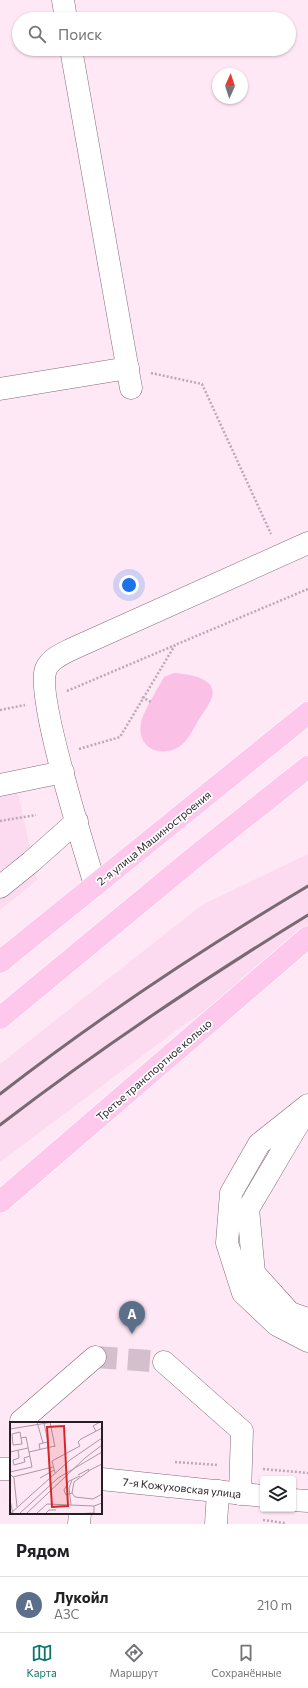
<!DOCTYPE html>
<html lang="ru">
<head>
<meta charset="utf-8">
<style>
  body { margin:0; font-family:Commissioner,sans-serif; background:#f6f6f6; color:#202124 }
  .controls { position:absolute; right:12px; bottom:12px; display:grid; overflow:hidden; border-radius:4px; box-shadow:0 1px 3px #0004 }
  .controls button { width:36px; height:36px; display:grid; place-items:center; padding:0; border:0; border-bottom:1px solid #e0e0e0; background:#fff; color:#202124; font:20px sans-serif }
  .compass { position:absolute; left:212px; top:68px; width:36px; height:36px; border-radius:50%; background:#fff; box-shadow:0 1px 3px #0004; rotate:3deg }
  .you { position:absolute; left:129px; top:585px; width:14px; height:14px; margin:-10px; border:3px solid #fff; border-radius:50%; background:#1a73e8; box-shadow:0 0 0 6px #1a73e833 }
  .badge { display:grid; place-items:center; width:26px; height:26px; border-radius:50%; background:#0f766e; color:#fff; font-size:13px; font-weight:700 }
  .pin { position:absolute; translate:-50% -33px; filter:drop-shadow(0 1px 2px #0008) }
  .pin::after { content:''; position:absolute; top:21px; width:14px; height:12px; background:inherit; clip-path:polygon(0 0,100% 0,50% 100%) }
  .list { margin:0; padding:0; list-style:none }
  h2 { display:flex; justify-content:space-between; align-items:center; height:52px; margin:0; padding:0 16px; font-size:17px }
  h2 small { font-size:13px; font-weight:400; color:#757577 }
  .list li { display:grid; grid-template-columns:26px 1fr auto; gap:12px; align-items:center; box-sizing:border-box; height:56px; padding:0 16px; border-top:1px solid #e0e0e0 }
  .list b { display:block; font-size:15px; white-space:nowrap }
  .list p { margin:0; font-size:13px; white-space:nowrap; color:#757577 }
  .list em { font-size:13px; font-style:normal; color:#757577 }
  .icon { flex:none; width:22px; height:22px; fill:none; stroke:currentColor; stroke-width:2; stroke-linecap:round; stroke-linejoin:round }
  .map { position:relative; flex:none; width:308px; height:1524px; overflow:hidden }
  .search { position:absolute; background:#fff; box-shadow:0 1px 3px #0004; left:12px; right:12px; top:12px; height:44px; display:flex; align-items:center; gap:10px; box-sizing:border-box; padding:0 14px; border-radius:22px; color:#757577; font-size:15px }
  .sheet { height:108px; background:#fff }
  nav { display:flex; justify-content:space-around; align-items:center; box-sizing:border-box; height:56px; border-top:1px solid #e0e0e0; background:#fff; font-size:11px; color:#757577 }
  nav a { display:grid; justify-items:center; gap:2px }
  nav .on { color:#0f766e }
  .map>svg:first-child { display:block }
  .built { fill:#fcdaef }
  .green { fill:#fbc0e5 }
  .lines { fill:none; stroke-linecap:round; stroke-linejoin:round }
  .minor-tunnel { stroke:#d4c0cc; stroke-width:22; stroke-dasharray:22 11; stroke-linecap:butt }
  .minor-casing { stroke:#826a79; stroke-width:23 }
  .major-casing { stroke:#fff; stroke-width:23 }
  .path { stroke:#bba9b4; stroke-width:2.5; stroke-dasharray:2 2; stroke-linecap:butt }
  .minor { stroke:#fff; stroke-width:22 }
  .major { stroke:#fdc8eb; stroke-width:22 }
  .rail { stroke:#786a73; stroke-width:3 }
  .labels { text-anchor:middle; stroke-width:3.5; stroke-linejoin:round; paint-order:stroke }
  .street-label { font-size:11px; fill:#281f25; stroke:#fff }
  .inset-road { fill:none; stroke:#a998a2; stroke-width:1 }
  .view { fill:#d62828; fill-opacity:0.15; stroke:#d62828; stroke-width:2 }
  .inset-edge { fill:none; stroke:#281f25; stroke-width:2 }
</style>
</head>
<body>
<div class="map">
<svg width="308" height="1524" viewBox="0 0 308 1524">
  <rect width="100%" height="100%" fill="#ffe8f6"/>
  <g class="built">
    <path d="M18 793 37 880 0 910V797Z"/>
    <path d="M308 854V953L186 1023 0 1162V1064L202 905Z"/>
  </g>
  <path class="green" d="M174 673C188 674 221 678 211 700 207 708 202 714 198 721 192 731 186 745 175 749 155 757 137 745 141 723 143 712 158 688 164 677Z"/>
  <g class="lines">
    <path class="minor-tunnel" d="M95 1357 164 1362"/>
    <g class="minor-casing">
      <g id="minor">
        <path d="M63 0 66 19"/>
        <path d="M71 49 131 388"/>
        <path d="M0 389 128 368"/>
        <path d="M0 785 63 772"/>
        <path d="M95 885C85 851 35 694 46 669 50 659 62 654 72 649L308 543"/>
        <path d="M0 887 31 862 77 821"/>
        <path d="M308 1105 259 1144 231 1193 227 1243 243 1293 277 1325 308 1341"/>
        <path d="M304 1114 248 1209 254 1273 290 1313 308 1319"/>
        <path d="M164 1362 242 1431 240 1494"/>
        <path d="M21 1423V1421L95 1357"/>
        <path d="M0 1469H11"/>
        <path d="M101 1479 263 1496"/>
        <path d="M293 1500 308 1501"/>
        <path d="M79 1524 80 1513"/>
        <path d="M216 1524 218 1491"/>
      </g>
    </g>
    <g class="major-casing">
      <g id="major">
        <path d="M0 962 308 713"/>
        <path d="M0 1018 196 856 308 767"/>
        <path d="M0 1202 308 937"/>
      </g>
    </g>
    <g class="path">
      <path d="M151 373 202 384 271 534"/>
      <path d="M67 691 173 646"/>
      <path d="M142 697 151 702"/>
      <path d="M0 710 25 705"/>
      <path d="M79 749 120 737 175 645 308 589"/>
      <path d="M0 821 36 815"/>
      <path d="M175 1462 218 1465"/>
      <path d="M263 1469 308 1473"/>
      <path d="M263 1520 285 1523"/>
    </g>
    <use href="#minor" class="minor"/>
    <use href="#major" class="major"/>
    <g class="rail">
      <path d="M0 1094C98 1018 202 949 308 886"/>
      <path d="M0 1125C99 1049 202 980 308 915"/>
    </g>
  </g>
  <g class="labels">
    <g class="street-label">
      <text transform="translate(154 838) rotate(-39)" y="4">2-я улица Машиностроения</text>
      <text transform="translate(154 1070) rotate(-41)" y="4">Третье транспортное кольцо</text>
      <text transform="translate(182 1488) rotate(6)" y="4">7-я Кожуховская улица</text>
    </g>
  </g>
  <g transform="translate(10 1422)">
    <rect width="92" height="92" fill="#ffe8f6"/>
    <path class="inset-road" d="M27 0 33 21 29 22 30 27M40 0 45 25M0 7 43 0M86 9 83 4 90 0M11 16 12 22 3 23 2 12 10 10 11 16 16 15 19 30 45 24M33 21 38 20 34 1M8 28 9 36 3 38 4 43 15 40 14 36 20 34M0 30 18 26M78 49 92 42M79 49 64 60 62 71 65 75 83 77 92 72M0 50 22 45 19 30M45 51 42 39 70 24 68 20 71 17 92 6M0 52 4 56 7 85M68 53 79 47M3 55 43 45M30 56 44 48M62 71 56 73 54 68 59 59 70 54M0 78 3 92M61 83 59 66 62 58M0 92 60 38 92 16M9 92 48 56 92 30M16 92 75 36 92 23M26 92 37 82 84 84 92 81M35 92 39 88H46M62 92 84 91V84"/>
    <path class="view" d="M54 4 58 84 42 85 37 5Z"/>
    <rect width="92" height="92" class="inset-edge"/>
  </g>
</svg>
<div class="controls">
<button><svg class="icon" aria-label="layers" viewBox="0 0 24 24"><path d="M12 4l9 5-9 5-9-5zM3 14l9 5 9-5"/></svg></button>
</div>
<svg class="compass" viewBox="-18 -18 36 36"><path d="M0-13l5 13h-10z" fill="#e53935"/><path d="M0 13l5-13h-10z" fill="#757577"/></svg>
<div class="you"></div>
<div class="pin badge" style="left:132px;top:1334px;background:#5c6f8a">A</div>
<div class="search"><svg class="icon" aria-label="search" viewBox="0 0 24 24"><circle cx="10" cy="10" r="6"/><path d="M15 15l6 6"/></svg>Поиск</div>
</div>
<section class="sheet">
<h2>Рядом<small></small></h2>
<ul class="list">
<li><span class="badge" style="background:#5c6f8a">A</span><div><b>Лукойл</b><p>АЗС</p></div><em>210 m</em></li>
</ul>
</section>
<nav>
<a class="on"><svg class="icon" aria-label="map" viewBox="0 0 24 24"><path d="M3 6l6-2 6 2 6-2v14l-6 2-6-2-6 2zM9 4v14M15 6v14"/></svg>Карта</a>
<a><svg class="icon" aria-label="directions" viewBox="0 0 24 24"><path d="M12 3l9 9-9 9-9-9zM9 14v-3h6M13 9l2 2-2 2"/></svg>Маршрут</a>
<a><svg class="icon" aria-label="saved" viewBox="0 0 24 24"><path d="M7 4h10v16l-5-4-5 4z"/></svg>Сохранённые</a>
</nav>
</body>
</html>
